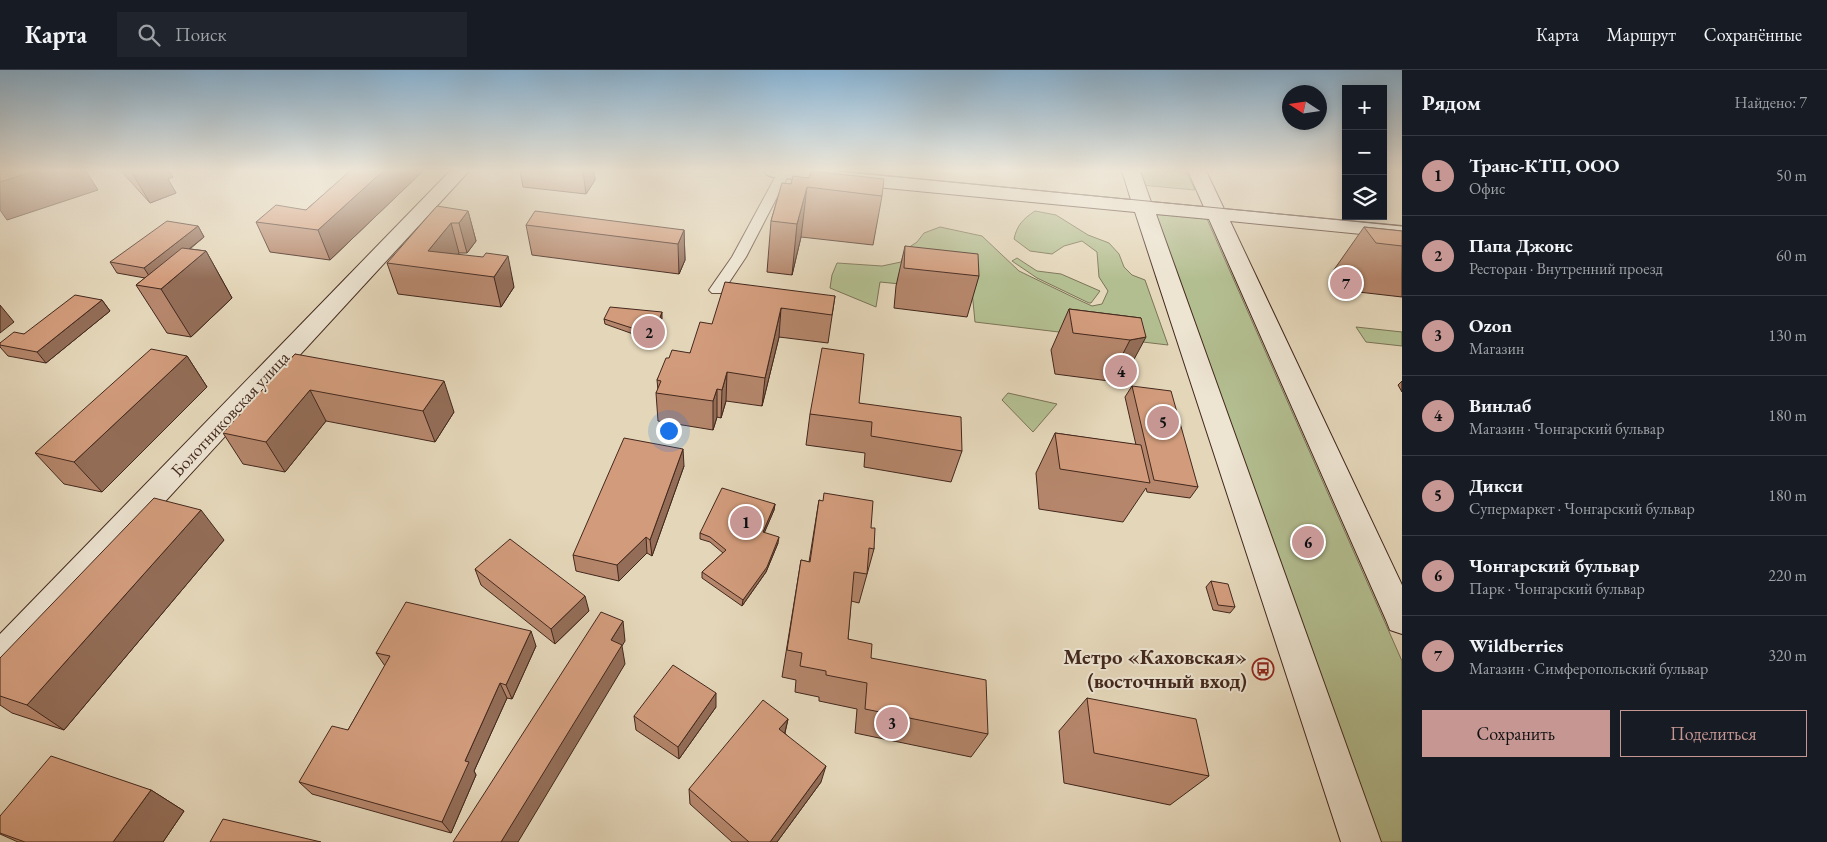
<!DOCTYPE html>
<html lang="ru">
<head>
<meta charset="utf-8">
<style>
  body { margin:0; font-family:"EB Garamond",serif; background:#20242c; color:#f1f3f6 }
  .controls { position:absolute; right:15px; top:15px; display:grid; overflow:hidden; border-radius:0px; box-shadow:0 2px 12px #0003 }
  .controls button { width:45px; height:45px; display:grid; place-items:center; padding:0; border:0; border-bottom:1px solid #363941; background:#171b24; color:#f1f3f6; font:25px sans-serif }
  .compass { position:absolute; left:1282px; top:15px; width:45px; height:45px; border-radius:50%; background:#171b24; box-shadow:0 2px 12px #0003; rotate:282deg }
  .you { position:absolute; left:668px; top:360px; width:18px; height:18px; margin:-12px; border:4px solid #fff; border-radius:50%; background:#1a73e8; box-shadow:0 0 0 8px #1a73e833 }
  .badge { display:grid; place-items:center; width:32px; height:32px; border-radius:50%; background:#c59692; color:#111; font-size:16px; font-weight:700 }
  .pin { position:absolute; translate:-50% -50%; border:2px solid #fff; box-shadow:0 1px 5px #0006 }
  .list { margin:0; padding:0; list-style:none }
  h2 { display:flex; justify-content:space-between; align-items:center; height:65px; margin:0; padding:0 20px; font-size:21px }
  h2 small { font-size:16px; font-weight:400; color:#9ea1a6 }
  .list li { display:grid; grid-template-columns:32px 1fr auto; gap:15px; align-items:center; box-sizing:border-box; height:80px; padding:0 20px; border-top:1px solid #363941 }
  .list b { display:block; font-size:19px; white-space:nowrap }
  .list p { margin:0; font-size:16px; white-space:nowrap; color:#9ea1a6 }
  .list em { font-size:16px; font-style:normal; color:#9ea1a6 }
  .actions { display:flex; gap:10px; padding:15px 20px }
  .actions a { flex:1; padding:11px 0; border:1px solid #c59692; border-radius:0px; text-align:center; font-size:18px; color:#c59692 }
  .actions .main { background:#c59692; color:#111 }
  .icon { flex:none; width:28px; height:28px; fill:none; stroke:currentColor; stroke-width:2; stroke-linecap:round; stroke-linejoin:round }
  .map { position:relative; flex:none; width:1402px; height:772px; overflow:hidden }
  header { display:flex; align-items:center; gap:30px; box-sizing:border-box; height:70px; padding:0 25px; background:#171b24; border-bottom:1px solid #363941 }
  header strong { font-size:24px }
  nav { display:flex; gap:28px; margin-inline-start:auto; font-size:18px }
  .search { width:350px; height:45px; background:#20242c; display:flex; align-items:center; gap:12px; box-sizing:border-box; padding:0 18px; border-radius:0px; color:#9ea1a6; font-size:19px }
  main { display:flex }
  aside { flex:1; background:#171b24 }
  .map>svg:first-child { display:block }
  .green { fill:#b3be90; stroke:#7b7356 }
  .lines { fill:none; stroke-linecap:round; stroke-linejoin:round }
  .street-casing { stroke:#6b5444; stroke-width:2 }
  .secondary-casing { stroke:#43281d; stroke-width:2 }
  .street { fill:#ede4d2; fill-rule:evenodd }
  .secondary { fill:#ede4d2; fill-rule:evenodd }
  .tram { stroke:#43281d; stroke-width:1 }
  .wall { fill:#b5866b; stroke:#43281d }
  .shaded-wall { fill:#936d57; stroke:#43281d }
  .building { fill:#d29c7c; stroke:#43281d }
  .labels { text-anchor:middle; stroke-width:4; stroke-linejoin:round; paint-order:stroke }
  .street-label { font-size:18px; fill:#43281d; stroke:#ede4d2 }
  .near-poi-label { font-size:21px; font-weight:bold; fill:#43281d; stroke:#ede4d2; text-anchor:end }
</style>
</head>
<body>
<header>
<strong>Карта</strong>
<div class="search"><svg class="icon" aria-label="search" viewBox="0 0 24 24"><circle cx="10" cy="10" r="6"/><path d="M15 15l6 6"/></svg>Поиск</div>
<nav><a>Карта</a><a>Маршрут</a><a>Сохранённые</a></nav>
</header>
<main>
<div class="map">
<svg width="1402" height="772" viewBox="0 0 1402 772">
  <rect width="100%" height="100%" fill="#e4d6b9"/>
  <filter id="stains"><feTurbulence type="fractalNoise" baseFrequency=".004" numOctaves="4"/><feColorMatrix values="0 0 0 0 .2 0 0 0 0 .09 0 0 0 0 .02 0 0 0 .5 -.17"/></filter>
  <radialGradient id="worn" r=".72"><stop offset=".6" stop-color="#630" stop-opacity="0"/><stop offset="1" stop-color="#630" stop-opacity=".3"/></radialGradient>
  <g class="green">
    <path d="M1136 101H1186L1195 120 1141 115Z"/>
    <path d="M1035 141 1056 145 1088 165 1109 173 1119 184 1124 197 1132 205 1145 210 1168 275 975 252 972 221 880 212 876 237 830 218 832 205 837 193 882 196 901 192 905 180 917 172 924 163 940 157 982 166 1019 201 1079 230 1092 236 1102 234 1108 221 1099 207 1097 182 1082 171 1064 176 1052 184 1030 181 1014 169C1017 155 1023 149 1035 141Z"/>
    <path d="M1152 144 1207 149 1402 591V772H1373Z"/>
    <path d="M1017 188 1037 201 1061 204 1100 221 1091 233H1089L1037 208 1012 191Z"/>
    <path d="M1356 257 1402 262V276L1366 272Z"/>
    <path d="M1008 323 1057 334 1033 362 1002 330Z"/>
  </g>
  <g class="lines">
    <g class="street-casing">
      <path id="street" d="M778 102H790L746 187 722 223H712L709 220 732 187Z"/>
    </g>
    <g class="secondary-casing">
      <g id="secondary">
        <path d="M450 101H469L12 598 0 603V564Z"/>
        <path d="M764 101H832L1131 130 1122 101H1140L1151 132 1204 137 1188 101H1206L1224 139 1402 156V168L1230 151 1402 515V564L1390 560 1386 550 1209 149 1156 144 1381 772H1341L1135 142 773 107 767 105Z"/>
      </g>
    </g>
    <use href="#street" class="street"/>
    <use href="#secondary" class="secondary"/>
    <path class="tram" d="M841 101 1402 156"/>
  </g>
  <g class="wall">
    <path d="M121 101H169L173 107 168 109 176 123 150 133Z"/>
    <path d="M350 101H423L330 190 270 182 256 152 306 140Z"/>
    <path d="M520 101H594L595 110 586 124 523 117Z"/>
    <path d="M782 113 882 126 873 175 801 167 792 205 767 202 771 151Z"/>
    <path d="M468 141 476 171 467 183H459L458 184 514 217 501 237 398 224 387 193Z"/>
    <path d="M526 155 684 160 685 190 679 204 532 185Z"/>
    <path d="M198 156 204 167 190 179 206 181 232 228 191 267 167 263 136 215 145 208 117 203 110 192Z"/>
    <path d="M1364 157 1402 161V227L1341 220 1331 204Z"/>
    <path d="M905 176 979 206 967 247 894 238 896 216Z"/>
    <path d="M835 226 828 273 779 267 762 336 726 331 721 348 717 347 713 360 658 351 656 323 658 320 657 310 669 288 690 283 712 254Z"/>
    <path d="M102 230 110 241 46 293 8 286 0 277V273L24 264Z"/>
    <path d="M1069 239 1141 248 1124 308 1109 311 1055 304 1051 280Z"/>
    <path d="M662 248 655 266 636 265 605 254 604 249Z"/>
    <path d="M295 284 454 342 435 372 326 351 285 402 243 394 223 363Z"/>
    <path d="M187 286 207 317 102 422 64 414 35 383Z"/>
    <path d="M1402 311V322L1398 315Z"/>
    <path d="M1132 316 1198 417 1190 428 1147 422 1146 418 1123 452 1039 439 1036 403 1055 363 1136 375 1125 327Z"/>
    <path d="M859 333 962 381 951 412 864 397 865 383 806 375 810 344Z"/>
    <path d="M684 396 652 486 647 483 619 511 576 501 573 485Z"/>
    <path d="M819 430 871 458 874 479 859 533 851 531 848 569 871 588 988 664 971 687 855 663 857 639 819 631V627L795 622 796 610 782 607 801 490 809 492Z"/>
    <path d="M775 434 774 440 764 463 778 473 766 502 742 536 702 508V502L723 483 710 472 700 469V463Z"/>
    <path d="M224 470 64 660 12 643 0 635V588Z"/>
    <path d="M475 499 589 541 555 574 481 515Z"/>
    <path d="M1211 511 1235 537 1230 543 1213 540 1206 517Z"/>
    <path d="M536 576 512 629 507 628 474 701 476 705 451 763 312 724 299 712 348 660 385 596 376 583Z"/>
    <path d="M1087 628 1209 706 1170 735 1064 713 1059 661Z"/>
    <path d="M716 637 679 689 636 660 634 646Z"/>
    <path d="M788 649 785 663 821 712 777 772H732L690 734 689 719Z"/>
    <path d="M151 720 184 741 163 772H18L0 764V746Z"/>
  </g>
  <g class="shaded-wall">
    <path d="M34 101H86L98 120 7 150 0 140V112Z"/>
    <path d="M131 101H169L173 107 168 109 176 123 150 133Z"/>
    <path d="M383 101H423L330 190 318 160Z"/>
    <path d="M583 101H594L595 110 586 124Z"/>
    <path d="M807 117 801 167 792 205 797 154Z"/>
    <path d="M468 141 476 171 467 183 459 153Z"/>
    <path d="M451 153 459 183 446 201 428 181Z"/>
    <path d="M198 156 204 167 151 209 144 198Z"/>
    <path d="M684 160 685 190 679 204 678 174Z"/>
    <path d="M206 181 232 228 191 267 161 219Z"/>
    <path d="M508 186 514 217 501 237 494 207Z"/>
    <path d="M102 230 110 241 46 293 37 282Z"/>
    <path d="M0 235 14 252 0 263Z"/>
    <path d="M781 238 779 267 762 336 765 308Z"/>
    <path d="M662 242V248L655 266V261Z"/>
    <path d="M1146 267 1124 308 1109 311 1130 270Z"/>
    <path d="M187 286 207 317 102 422 74 392Z"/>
    <path d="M727 302 726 331 721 348 722 320Z"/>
    <path d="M444 311 454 342 435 372 423 341Z"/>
    <path d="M717 319V347L713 360V331Z"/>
    <path d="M310 320 326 351 285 402 266 372Z"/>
    <path d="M683 379 684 396 652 486 650 470Z"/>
    <path d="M775 434 774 440 762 468 763 462Z"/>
    <path d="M201 440 224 470 64 660 27 635Z"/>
    <path d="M646 467 647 483 619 511 617 495Z"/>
    <path d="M779 467 778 473 766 502 742 536 743 530Z"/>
    <path d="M585 526 589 541 555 574 551 559Z"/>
    <path d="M623 551 625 571 622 576 625 594 518 772H501L611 570Z"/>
    <path d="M531 561 536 576 512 629 506 615Z"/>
    <path d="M500 613 507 628 474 701 476 705 451 763 442 752 465 691Z"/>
    <path d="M716 623V637L679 689 678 677Z"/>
    <path d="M788 649 784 666 779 659Z"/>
    <path d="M826 696 821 712 777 772H770Z"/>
    <path d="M151 720 184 741 163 772H113Z"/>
  </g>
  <g class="building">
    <path d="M0 101H34L0 112Z"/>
    <path d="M350 101H383L318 160 256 152 276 135 306 140Z"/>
    <path d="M811 101 884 109 882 126 807 117 797 154 771 151 782 113 791 114 793 106 809 108Z"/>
    <path d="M437 136 468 141 459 153H451L428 181 483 187 486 183 508 186 494 207 387 193Z"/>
    <path d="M535 141 684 160 678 174 526 155Z"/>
    <path d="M167 151 198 156 144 198 110 192Z"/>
    <path d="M1364 157 1402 161V176L1376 173Z"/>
    <path d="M905 176 978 184 979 206 904 198Z"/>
    <path d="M182 178 206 181 161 219 136 215Z"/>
    <path d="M725 212 835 226 832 245 781 238 765 308 727 302 722 320 717 319 713 331 656 323 661 311 657 310 666 288H669L672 280 690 283 700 252 712 254Z"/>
    <path d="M75 225 102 230 37 282 0 275V273L14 262 24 264Z"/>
    <path d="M610 237 662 242 655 261 635 259 604 249Z"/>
    <path d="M1069 239 1141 248 1146 267 1130 270 1073 263Z"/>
    <path d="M822 278 864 284 859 333 961 347 962 381 871 366 872 352 810 344Z"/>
    <path d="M151 279 187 286 74 392 35 383Z"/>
    <path d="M295 284 444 311 423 341 310 320 266 372 223 363Z"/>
    <path d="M1132 316 1171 321 1198 417 1154 410Z"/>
    <path d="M1055 363 1141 375 1150 413 1060 399Z"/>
    <path d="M624 368 683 379 650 470 646 467 617 495 573 485Z"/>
    <path d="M722 418 775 434 763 462 779 467 767 497 743 530 702 502 726 480 710 467 700 463Z"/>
    <path d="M824 423 873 431 871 458H875L874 479 869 478 867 504 854 502 848 569 872 574 871 588 986 610 988 664 865 639 867 613 826 605V601L800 596 802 583 787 580 801 490 810 492 819 430 823 431Z"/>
    <path d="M154 428 201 440 27 635 0 626V588Z"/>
    <path d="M510 469 585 526 551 559 475 499Z"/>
    <path d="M1211 511 1228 514 1235 537 1218 535Z"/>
    <path d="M406 532 531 561 506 615 500 613 465 691 469 692 442 752 299 712 332 656 348 660 390 586 376 583Z"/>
    <path d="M601 542 623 551 611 570 622 575 501 772H453Z"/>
    <path d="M673 595 716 623 678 677 634 646Z"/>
    <path d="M1087 628 1196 649 1209 706 1094 683Z"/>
    <path d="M763 630 788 649 779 659 826 696 770 772H749L689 719Z"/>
    <path d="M51 686 151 720 113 772H25L0 763V746Z"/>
    <path d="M223 749 321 772H210Z"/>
  </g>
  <linearGradient id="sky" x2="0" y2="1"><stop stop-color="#89b5d6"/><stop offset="0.48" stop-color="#f3ede0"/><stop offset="1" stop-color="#f3ede0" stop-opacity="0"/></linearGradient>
  <rect width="1402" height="209" fill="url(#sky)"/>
  <defs>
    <g id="bus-ring" transform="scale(1.125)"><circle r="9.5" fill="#ede4d2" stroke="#8f2418" stroke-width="1.5"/><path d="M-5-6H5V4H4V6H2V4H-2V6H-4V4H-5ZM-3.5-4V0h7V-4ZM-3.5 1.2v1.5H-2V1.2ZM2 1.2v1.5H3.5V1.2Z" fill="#8f2418"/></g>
  </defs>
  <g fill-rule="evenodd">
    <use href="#bus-ring" x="1263" y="599"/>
  </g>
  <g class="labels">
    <g class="street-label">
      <text transform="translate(230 344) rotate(-47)" y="6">Болотниковская улица</text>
    </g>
    <g class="near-poi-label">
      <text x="1247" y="594">Метро «Каховская»<tspan x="1247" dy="24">(восточный вход)</tspan></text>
    </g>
  </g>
  <rect width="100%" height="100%" filter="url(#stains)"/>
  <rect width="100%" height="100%" fill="url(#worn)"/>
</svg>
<div class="controls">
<button>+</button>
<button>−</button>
<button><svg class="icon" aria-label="layers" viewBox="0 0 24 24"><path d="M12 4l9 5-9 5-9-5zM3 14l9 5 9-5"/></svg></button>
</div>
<svg class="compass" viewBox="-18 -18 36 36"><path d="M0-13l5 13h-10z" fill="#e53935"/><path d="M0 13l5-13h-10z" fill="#9ea1a6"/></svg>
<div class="you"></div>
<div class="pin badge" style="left:746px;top:452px">1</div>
<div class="pin badge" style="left:649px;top:262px">2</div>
<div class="pin badge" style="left:892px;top:653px">3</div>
<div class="pin badge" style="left:1121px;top:301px">4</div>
<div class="pin badge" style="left:1163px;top:352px">5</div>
<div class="pin badge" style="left:1308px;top:472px">6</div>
<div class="pin badge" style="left:1346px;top:213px">7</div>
</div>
<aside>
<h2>Рядом<small>Найдено: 7</small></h2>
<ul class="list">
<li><span class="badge">1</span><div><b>Транс-КТП, ООО</b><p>Офис</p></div><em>50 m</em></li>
<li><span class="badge">2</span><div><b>Папа Джонс</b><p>Ресторан · Внутренний проезд</p></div><em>60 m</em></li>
<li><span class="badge">3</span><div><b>Ozon</b><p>Магазин</p></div><em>130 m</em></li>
<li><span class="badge">4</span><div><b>Винлаб</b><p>Магазин · Чонгарский бульвар</p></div><em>180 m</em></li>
<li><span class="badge">5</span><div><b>Дикси</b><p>Супермаркет · Чонгарский бульвар</p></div><em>180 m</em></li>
<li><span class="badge">6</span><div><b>Чонгарский бульвар</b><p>Парк · Чонгарский бульвар</p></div><em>220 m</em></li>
<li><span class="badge">7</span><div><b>Wildberries</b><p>Магазин · Симферопольский бульвар</p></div><em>320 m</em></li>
</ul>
<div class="actions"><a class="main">Сохранить</a><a>Поделиться</a></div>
</aside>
</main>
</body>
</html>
